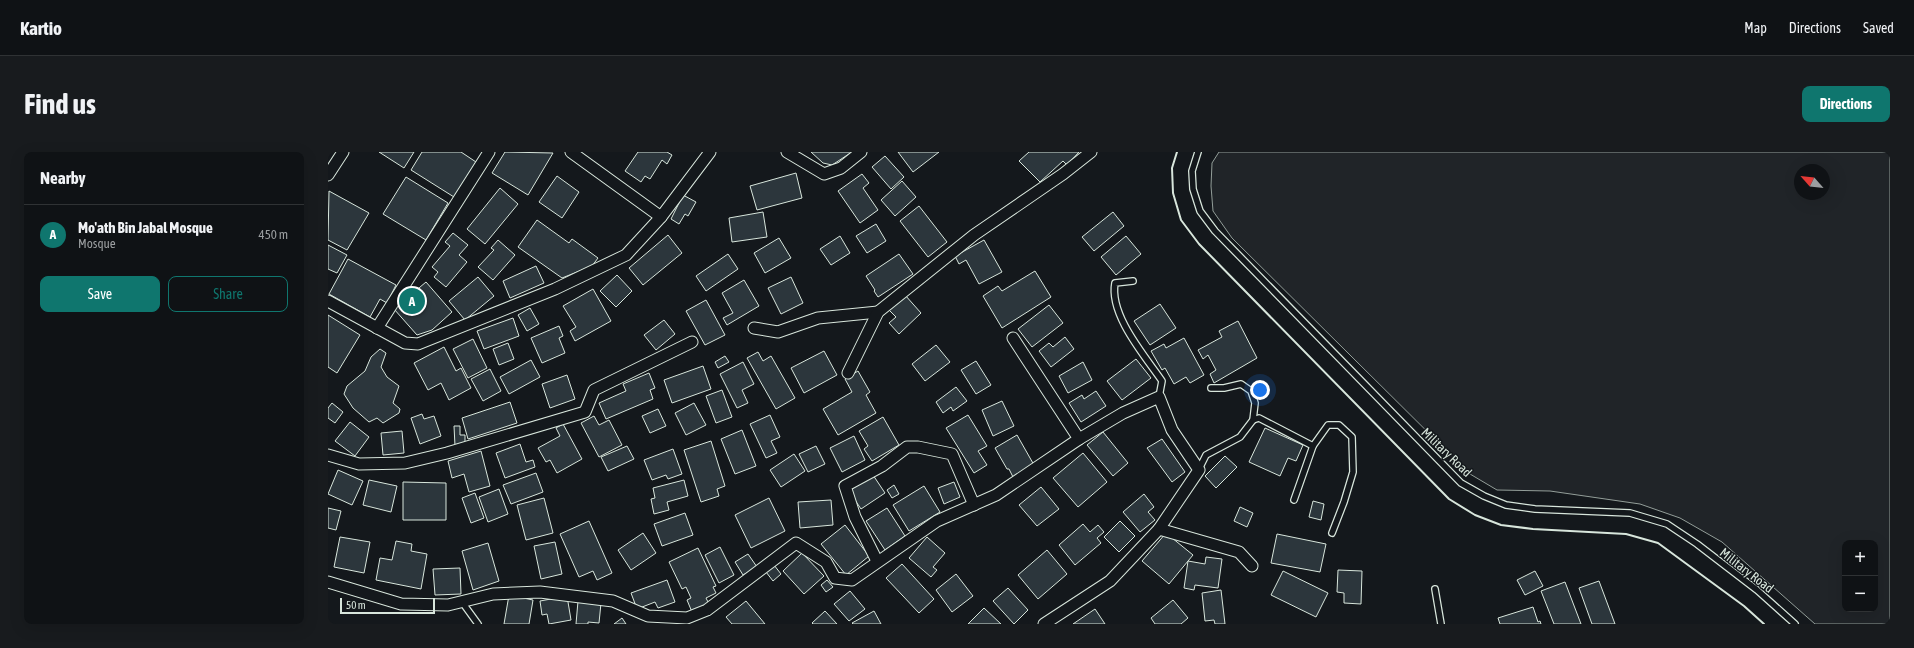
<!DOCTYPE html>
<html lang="en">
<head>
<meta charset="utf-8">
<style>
  body { margin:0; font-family:"Asap Condensed",sans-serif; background:#181b1e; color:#f1f3f6 }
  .controls { position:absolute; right:12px; bottom:12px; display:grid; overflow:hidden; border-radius:8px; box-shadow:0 4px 16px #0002 }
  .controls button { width:36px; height:36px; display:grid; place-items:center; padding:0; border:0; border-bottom:1px solid #2f3234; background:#0f1215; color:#f1f3f6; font:20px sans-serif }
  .compass { position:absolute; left:1466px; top:12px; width:36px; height:36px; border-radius:50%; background:#0f1215; box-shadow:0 4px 16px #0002; rotate:297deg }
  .scale { position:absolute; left:12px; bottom:10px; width:95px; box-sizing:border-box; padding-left:4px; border:2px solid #d8e6dc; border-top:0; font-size:11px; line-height:14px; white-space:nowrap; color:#d8e6dc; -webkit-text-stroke:3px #14181c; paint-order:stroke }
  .you { position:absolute; left:932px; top:238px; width:14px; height:14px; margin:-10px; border:3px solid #fff; border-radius:50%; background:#1a73e8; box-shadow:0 0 0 6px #1a73e833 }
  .badge { display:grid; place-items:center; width:26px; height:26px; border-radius:50%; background:#0f766e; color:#fff; font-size:13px; font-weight:700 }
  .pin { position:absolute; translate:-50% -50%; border:2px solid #fff; box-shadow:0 1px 4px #0006 }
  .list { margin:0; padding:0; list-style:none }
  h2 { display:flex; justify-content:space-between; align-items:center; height:52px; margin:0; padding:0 16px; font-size:17px }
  h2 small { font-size:13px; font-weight:400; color:#9b9ea0 }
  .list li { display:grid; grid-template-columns:26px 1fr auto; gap:12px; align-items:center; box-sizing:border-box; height:60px; padding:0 16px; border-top:1px solid #2f3234 }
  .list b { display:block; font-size:15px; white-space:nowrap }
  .list p { margin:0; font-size:13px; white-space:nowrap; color:#9b9ea0 }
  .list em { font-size:13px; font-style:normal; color:#9b9ea0 }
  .actions { display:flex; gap:8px; padding:12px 16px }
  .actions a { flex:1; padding:9px 0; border:1px solid #0f766e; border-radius:8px; text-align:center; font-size:14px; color:#0f766e }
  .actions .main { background:#0f766e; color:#fff }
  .map { position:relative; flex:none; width:1562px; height:472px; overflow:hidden; border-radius:8px }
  header { display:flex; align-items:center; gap:24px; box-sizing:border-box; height:56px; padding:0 20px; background:#0f1215; border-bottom:1px solid #2f3234 }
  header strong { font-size:19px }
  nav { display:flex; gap:22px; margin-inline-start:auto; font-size:14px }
  .intro { display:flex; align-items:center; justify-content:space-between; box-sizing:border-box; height:96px; padding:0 24px }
  h1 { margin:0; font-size:28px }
  .button { padding:10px 18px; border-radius:8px; background:#0f766e; color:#fff; font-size:14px; font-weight:700 }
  main { display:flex; gap:24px; padding:0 24px }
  aside { flex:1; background:#0f1215; border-radius:8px; box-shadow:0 4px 16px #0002 }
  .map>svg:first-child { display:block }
  .green { fill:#202428; stroke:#939e99; fill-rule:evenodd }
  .building { fill:#2c363c; stroke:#d8e6dc }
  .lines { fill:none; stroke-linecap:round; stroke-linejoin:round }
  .service-casing { stroke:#d8e6dc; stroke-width:8 }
  .minor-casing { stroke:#d8e6dc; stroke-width:13 }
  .service { stroke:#14181c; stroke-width:5.5 }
  .minor { stroke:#14181c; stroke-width:11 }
  .wall { stroke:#d8e6dc; stroke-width:2 }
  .labels { text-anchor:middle; stroke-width:3; stroke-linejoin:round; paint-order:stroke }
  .street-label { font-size:13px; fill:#d8e6dc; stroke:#14181c }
</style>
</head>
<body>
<header>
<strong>Kartio</strong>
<nav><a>Map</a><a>Directions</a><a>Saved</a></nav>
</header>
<div class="intro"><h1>Find us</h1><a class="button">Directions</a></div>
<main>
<aside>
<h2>Nearby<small></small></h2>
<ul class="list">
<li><span class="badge">A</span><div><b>Mo'ath Bin Jabal Mosque</b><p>Mosque</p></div><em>450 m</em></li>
</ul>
<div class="actions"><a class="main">Save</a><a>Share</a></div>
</aside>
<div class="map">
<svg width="1562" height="472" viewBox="0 0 1562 472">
  <rect width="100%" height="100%" fill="#14181c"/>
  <path class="green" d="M891 0H1562V472H1487L1394 390 1352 366 1312 352 1222 339 1169 338 1142 322 904 86 885 59 883 34 884 11ZM1472 18H1496V42H1472ZM1517 391H1547V457H1517Z"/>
  <g class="building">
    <path d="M51 0H86L76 16Z"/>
    <path d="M94 0H133L148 10 126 45 83 18Z"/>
    <path d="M177 0 225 1 200 43 164 21Z"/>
    <path d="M310 0H339L344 3 339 12 334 8 322 27 317 24 313 30 297 19Z"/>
    <path d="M483 0H524L504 13 495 11Z"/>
    <path d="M570 0H611L585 20Z"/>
    <path d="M701 0H751L739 13 735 9 712 30 691 9Z"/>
    <path d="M557 4 576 25 563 37 544 15Z"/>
    <path d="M468 21 474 46 429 58 422 34Z"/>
    <path d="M534 22 541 31 535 36 550 58 532 71 510 39Z"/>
    <path d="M229 24 251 40 234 66 211 50Z"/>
    <path d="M78 25 120 51 98 88 55 62Z"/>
    <path d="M574 29 588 45 567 64 553 48Z"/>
    <path d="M172 36 190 52 157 92 139 77Z"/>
    <path d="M1 39 41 61 19 98 0 88Z"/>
    <path d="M355 43 368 50 360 64 357 62 351 72 343 67Z"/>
    <path d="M591 54 619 90 600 105 572 69Z"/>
    <path d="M435 60 439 85 404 90 401 66Z"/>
    <path d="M785 60 796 74 766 99 754 85Z"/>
    <path d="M209 68 241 91 244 87 270 106 264 114 234 126 190 95Z"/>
    <path d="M548 72 558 89 539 101 528 84Z"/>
    <path d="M125 81 140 93 131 103 139 110 118 135 106 125 110 120 104 115 122 94 117 90Z"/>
    <path d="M340 83 354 101 315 133 301 116Z"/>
    <path d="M512 84 522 101 503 113 492 97Z"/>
    <path d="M798 84 813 102 788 123 773 105Z"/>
    <path d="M451 86 463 106 437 121 426 101Z"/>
    <path d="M170 88 187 103 165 128 150 115 166 98 163 96Z"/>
    <path d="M656 88 674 120 651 132 638 108 631 112 627 104Z"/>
    <path d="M0 93 19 103 9 121 0 117Z"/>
    <path d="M400 102 410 117 378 139 368 124Z"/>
    <path d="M571 102 585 122 550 145 546 139 547 138 538 124Z"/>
    <path d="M20 107 68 133 59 151 52 147 42 165 1 142Z"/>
    <path d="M208 114 216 131 182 146 175 129Z"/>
    <path d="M707 119 723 145 674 176 655 144 670 134 674 139Z"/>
    <path d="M289 123 304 139 288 155 272 139Z"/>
    <path d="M150 125 166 144 137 168 121 149Z"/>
    <path d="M463 125 475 151 453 162 440 136Z"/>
    <path d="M416 128 431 154 399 173 395 166 405 161 394 141Z"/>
    <path d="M98 130 124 160 104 178 89 183 66 157Z"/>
    <path d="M265 137 283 169 247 189 242 179 248 175 235 154Z"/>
    <path d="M577 143 593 161 571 182 561 171 568 165 561 158Z"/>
    <path d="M378 148 397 183 377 193 358 159Z"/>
    <path d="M832 152 848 176 822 193 806 169Z"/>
    <path d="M721 153 735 171 704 195 690 177Z"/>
    <path d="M202 156 211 172 199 179 190 163Z"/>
    <path d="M0 163 32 183 9 221 0 215Z"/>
    <path d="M185 166 191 184 156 197 149 179Z"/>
    <path d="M336 168 347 182 328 198 316 183Z"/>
    <path d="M910 169 929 206 886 231 882 222 888 218 880 203 875 207 870 198 894 185 891 179Z"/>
    <path d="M231 174 235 184 231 186 237 201 214 211 203 186Z"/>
    <path d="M737 185 746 197 723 215 711 199 721 191 725 195Z"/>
    <path d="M856 186 876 223 862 231 858 225 846 232 837 216 834 218 823 199 836 192 838 196Z"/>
    <path d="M145 187 159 216 140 226 125 197Z"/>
    <path d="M180 191 186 207 171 213 165 197Z"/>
    <path d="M608 193 622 210 597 229 584 212Z"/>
    <path d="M116 195 128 219 133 216 143 236 121 248 113 231 100 238 86 211Z"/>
    <path d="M52 197 58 201 53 215 59 225 71 234 65 251 72 257 71 261 55 271 49 266 41 270 25 256 16 242 19 234 37 219 43 205Z"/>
    <path d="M496 199 509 223 476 241 463 216Z"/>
    <path d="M430 200 435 209 443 204 467 246 448 257 419 206Z"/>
    <path d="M397 204 401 210 390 216 387 210Z"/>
    <path d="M808 207 823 226 794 248 779 229Z"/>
    <path d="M203 208 212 225 181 242 172 225Z"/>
    <path d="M648 209 663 233 648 242 633 218Z"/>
    <path d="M415 210 426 232 414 238 420 251 409 256 392 222Z"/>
    <path d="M755 210 764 228 740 241 731 224Z"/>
    <path d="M375 214 383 237 344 251 336 228Z"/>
    <path d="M162 217 173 239 155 249 143 227Z"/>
    <path d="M530 219 542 240 538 243 548 261 510 283 495 257 524 240 517 227Z"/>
    <path d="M321 221 327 236 322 238 325 247 278 267 271 251 298 239 295 232Z"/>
    <path d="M239 223 247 247 222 256 214 232Z"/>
    <path d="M628 235 639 249 625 259 623 255 615 261 608 250Z"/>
    <path d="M394 238 404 265 388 271 378 244Z"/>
    <path d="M768 239 778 254 753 270 741 251 754 243 756 247Z"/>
    <path d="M674 249 686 274 665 284 654 258Z"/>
    <path d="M182 250 189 271 140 287 134 266Z"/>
    <path d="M4 251 15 260 7 271 0 266V256Z"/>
    <path d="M366 251 378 273 358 283 347 261Z"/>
    <path d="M330 257 338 274 322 281 314 264Z"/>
    <path d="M94 262 96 267 106 264 113 284 92 292 83 266Z"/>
    <path d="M442 263 452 285 443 289 449 301 438 306 422 272Z"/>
    <path d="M640 263 659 294 650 299 659 313 646 321 618 276Z"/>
    <path d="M266 264 271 273 281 268 294 293 271 305 253 271Z"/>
    <path d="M555 265 571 293 544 309 536 297 540 294 531 279Z"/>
    <path d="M22 270 41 285 27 304 7 289Z"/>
    <path d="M235 272 254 307 229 321 222 308 218 310 210 296 232 284 228 276Z"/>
    <path d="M126 274H132V283H137V294H127Z"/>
    <path d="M937 276 975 293 968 309 960 306 952 324 921 310Z"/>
    <path d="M414 278 428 314 407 322 393 287Z"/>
    <path d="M74 279 76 301 55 303 53 281Z"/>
    <path d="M775 280 800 311 785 324 759 293Z"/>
    <path d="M689 283 706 313 685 325 681 317H679L667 296Z"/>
    <path d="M526 284 537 308 514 320 502 296Z"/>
    <path d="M834 287 857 320 844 330 819 296Z"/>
    <path d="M383 289 397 334 389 337 391 344 373 350 356 298Z"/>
    <path d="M192 292 198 310 205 308 207 315 177 326 168 301Z"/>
    <path d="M299 294 306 307 280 319 273 305Z"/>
    <path d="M488 294 497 312 480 320 471 302Z"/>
    <path d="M345 297 354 322 340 327 338 323 324 328 316 308Z"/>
    <path d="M153 299 162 334 141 340 136 322 124 326 120 309Z"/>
    <path d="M755 301 779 330 750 355 725 326Z"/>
    <path d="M466 302 477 319 453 335 442 318Z"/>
    <path d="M897 304 909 315 888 336 877 324Z"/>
    <path d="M10 318 35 329 24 353 0 342Z"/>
    <path d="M208 321 215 340 183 352 175 333Z"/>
    <path d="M545 323 557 341 533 357 521 339Z"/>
    <path d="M41 328 69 334 63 360 35 353Z"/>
    <path d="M356 328 360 344 339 350 341 358 326 362 323 347 327 346 325 336Z"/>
    <path d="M75 330 118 331V368H75Z"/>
    <path d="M626 330 632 345 616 352 610 336Z"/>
    <path d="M566 333 571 342 564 346 559 338Z"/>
    <path d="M596 334 612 360 581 379 565 353Z"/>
    <path d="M713 335 731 357 709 374 691 353Z"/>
    <path d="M171 337 180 362 160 370 151 345Z"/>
    <path d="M147 341 156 366 143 371 134 346Z"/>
    <path d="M816 342 826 355 820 360 827 368 812 380 795 360Z"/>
    <path d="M216 346 225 381 198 388 189 353Z"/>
    <path d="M441 346 457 379 423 396 407 363Z"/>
    <path d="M503 348 505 373 472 376 470 350Z"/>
    <path d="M985 349 996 352 993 368 981 365Z"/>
    <path d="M912 355 925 361 919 375 906 369Z"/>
    <path d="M0 356 13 359 8 378 0 376Z"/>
    <path d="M559 356 577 384 557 398 538 369Z"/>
    <path d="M357 361 365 383 334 394 326 372Z"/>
    <path d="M261 369 284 421 269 428 265 419 251 425 232 382Z"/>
    <path d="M792 369 807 384 791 400 776 385Z"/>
    <path d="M755 372 762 380 770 373 776 380 769 386 773 391 747 413 731 393Z"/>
    <path d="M517 373 541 404 518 423 493 392Z"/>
    <path d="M315 381 328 401 303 418 290 398Z"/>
    <path d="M838 381 865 403 841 432 814 409Z"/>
    <path d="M949 382 998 392 992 420 943 411Z"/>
    <path d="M12 385 42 390 36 421 6 415Z"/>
    <path d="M599 385 617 401 605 415 609 418 603 425 581 406Z"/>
    <path d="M68 389 84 392 83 399 99 402 93 437 48 428 52 406 64 408Z"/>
    <path d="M227 390 234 422 213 427 206 394Z"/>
    <path d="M160 391 171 429 145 438 134 399Z"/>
    <path d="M392 395 406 423 391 431 377 403Z"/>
    <path d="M370 396 388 434 385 435 388 441 378 446 381 452 364 460 359 448 363 446 358 435 354 437 341 410Z"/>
    <path d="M719 398 739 422 710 447 690 423Z"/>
    <path d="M474 401 496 424 476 442 455 419Z"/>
    <path d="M420 402 429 415 415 423 407 410Z"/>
    <path d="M878 405 894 407 890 436 867 433 866 438 856 436 860 409 877 412Z"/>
    <path d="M574 412 606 447 591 461 558 426Z"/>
    <path d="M446 413 453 422 445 429 438 420Z"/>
    <path d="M132 416 133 442 107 443 105 417Z"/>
    <path d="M1010 418 1034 419 1033 452 1016 451V441L1009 440Z"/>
    <path d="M955 419 1000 441 988 465 943 443Z"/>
    <path d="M1207 419 1215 434 1197 443 1189 428Z"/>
    <path d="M628 422 645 444 624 460 608 438Z"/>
    <path d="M339 428 347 450 330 456 327 450 309 457 303 441Z"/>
    <path d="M499 428 505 435 498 440 493 433Z"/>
    <path d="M1271 429 1287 472H1264L1251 436Z"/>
    <path d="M1237 430 1253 472H1226L1213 439Z"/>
    <path d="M680 436 700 458 686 472 665 449Z"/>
    <path d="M893 438 897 472H887L886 468 877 469 874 441Z"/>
    <path d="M522 439 537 457 521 469 506 452Z"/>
    <path d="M181 443 205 448 201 472H176Z"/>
    <path d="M239 444 243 468 221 472 219 462 214 463 212 449Z"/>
    <path d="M845 448 860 466 853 472H827L823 466Z"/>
    <path d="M250 449 273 451 271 471 260 470V472H248Z"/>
    <path d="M418 449 437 472H404L398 465Z"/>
    <path d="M1205 455 1210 470 1212 469 1213 472H1172L1170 466Z"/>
    <path d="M656 456 673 472H640Z"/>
    <path d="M767 457 777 472H745Z"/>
    <path d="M497 459 509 472H485L484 471Z"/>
    <path d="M546 459 553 472H525L524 471Z"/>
    <path d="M294 466 298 472H286Z"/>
  </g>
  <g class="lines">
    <g class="service-casing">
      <g id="service">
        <path d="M870 0 864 19 865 37 872 59 887 79 1133 331 1156 344 1178 353 1207 357 1302 361 1339 372 1369 392 1429 438 1467 472"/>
        <path d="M805 129 787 131C781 163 817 204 834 229L831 245"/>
        <path d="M925 268 931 266 985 294"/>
        <path d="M871 317 878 303 912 285 925 268 927 251 923 239 913 232 896 236H883"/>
        <path d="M966 348 985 294 1000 273H1011L1024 285 1025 320 1016 350 1004 381"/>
        <path d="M1107 437 1113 472"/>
        <path d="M134 450 150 472"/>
      </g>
    </g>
    <g class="minor-casing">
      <g id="minor">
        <path d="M243 0 333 65"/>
        <path d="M459 0 496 22 513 16 533 0"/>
        <path d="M0 23 15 0"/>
        <path d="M0 149 77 191 90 192 227 137 298 103 333 65 382 0"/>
        <path d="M49 176 161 0"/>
        <path d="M426 176 450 180 490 166 550 160"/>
        <path d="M685 186 751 287"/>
        <path d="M520 221 550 160 646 83 735 22 763 0"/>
        <path d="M0 303 31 312 77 311 119 301 257 260 266 238 364 190"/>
        <path d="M831 377 911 400 924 414"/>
        <path d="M549 409 527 365 517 334 554 314 579 295H590L624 302 646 353"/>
        <path d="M0 430 73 452 120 453 165 442 212 440 285 449 320 464 359 466 379 458 468 391 498 410 507 426 524 428 609 369 668 343 751 287 795 261 831 245 844 278 871 318 831 377 782 429 716 472"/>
      </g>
    </g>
    <use href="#service" class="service"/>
    <use href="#minor" class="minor"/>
    <path class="wall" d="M849 0 844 16 845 41 853 68 871 92 1121 347 1147 363 1173 373 1205 377 1298 382 1330 391 1416 454 1436 472"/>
  </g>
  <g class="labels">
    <g class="street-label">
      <text transform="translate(1119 300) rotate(44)" y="5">Military Road</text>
      <text transform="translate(1419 418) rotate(38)" y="5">Military Road</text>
    </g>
  </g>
</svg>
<div class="controls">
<button>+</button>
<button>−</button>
</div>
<svg class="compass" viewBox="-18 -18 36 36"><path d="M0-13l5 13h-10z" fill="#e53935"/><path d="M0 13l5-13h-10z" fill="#9b9ea0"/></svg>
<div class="scale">50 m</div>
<div class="you"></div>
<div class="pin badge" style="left:84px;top:149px">A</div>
</div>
</main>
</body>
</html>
